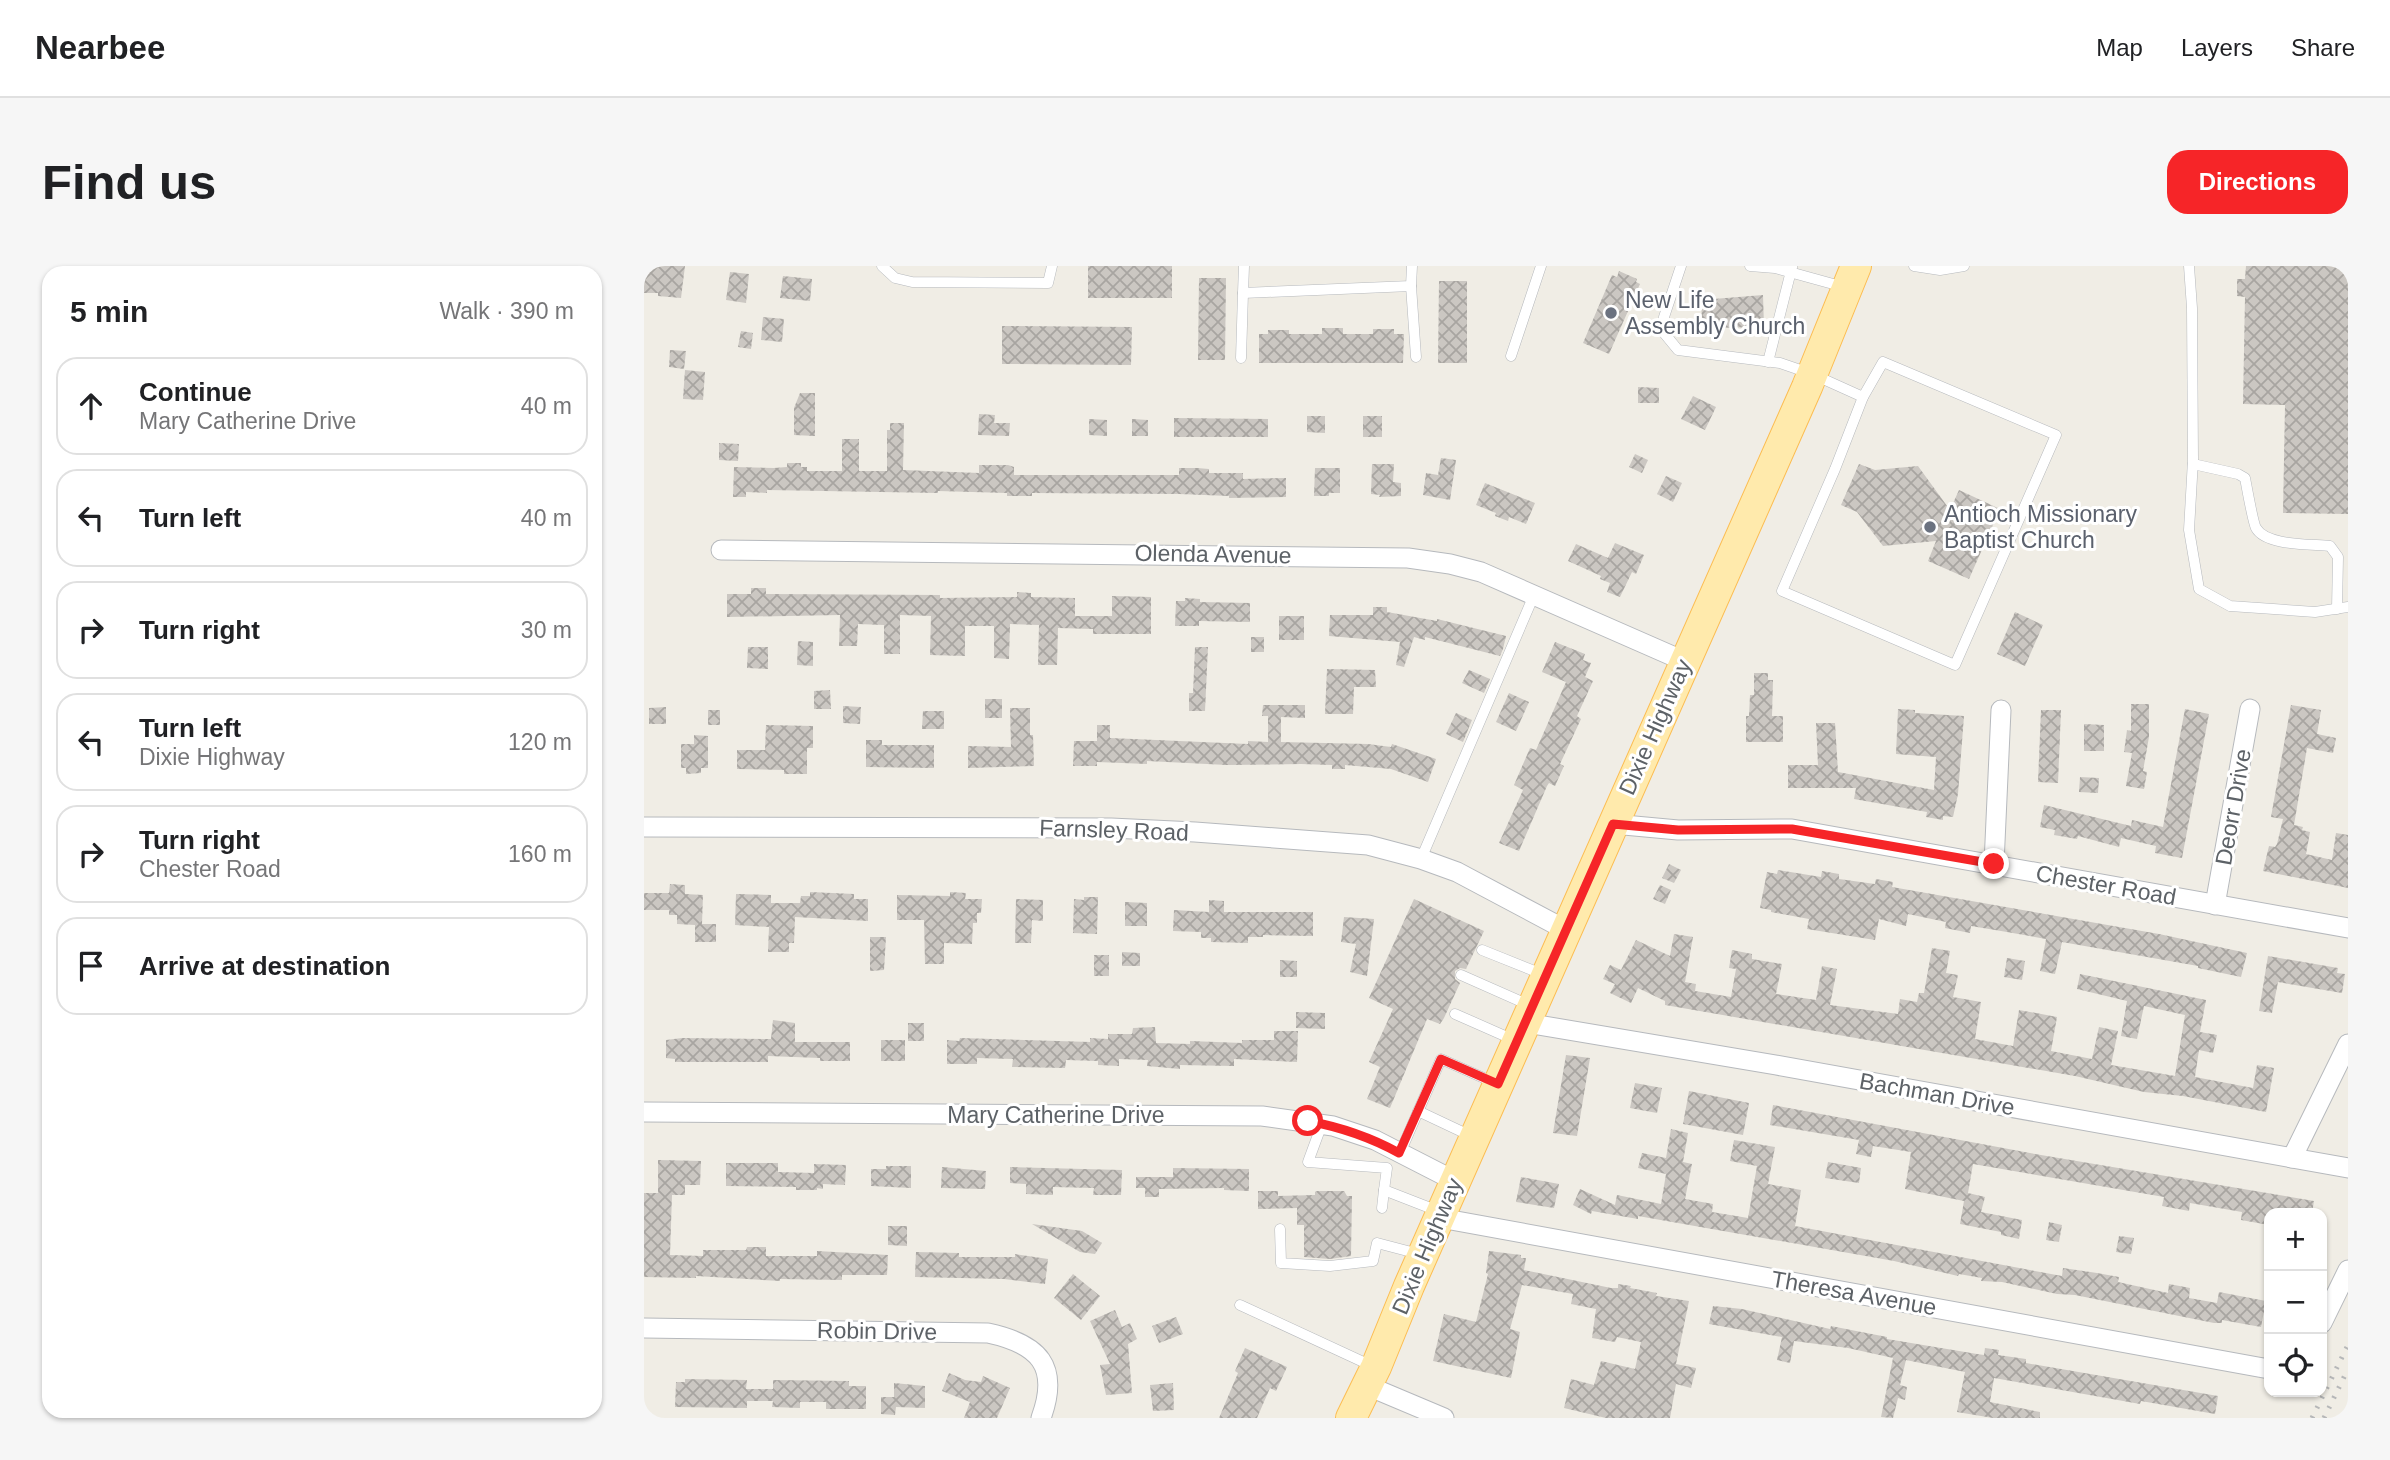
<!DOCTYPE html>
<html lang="en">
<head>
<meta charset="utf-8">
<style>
  body { margin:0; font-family:Helvetica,sans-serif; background:#f6f6f6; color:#202124 }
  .controls { position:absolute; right:21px; bottom:21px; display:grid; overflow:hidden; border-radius:14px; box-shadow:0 2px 5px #0004 }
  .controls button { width:63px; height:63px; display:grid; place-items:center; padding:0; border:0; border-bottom:2px solid #e0e0e0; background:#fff; color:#202124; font:35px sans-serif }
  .stop { position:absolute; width:21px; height:21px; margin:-16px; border:5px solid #f62528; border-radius:50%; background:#fff }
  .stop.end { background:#f62528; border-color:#fff; box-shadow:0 2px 7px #0008 }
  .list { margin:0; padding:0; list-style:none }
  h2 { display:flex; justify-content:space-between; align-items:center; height:91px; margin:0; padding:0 28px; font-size:30px }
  h2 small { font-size:23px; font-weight:400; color:#757577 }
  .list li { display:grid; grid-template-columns:46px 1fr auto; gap:21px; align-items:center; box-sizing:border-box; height:98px; margin:0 14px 14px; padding:0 14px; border:2px solid #e0e0e0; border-radius:21px }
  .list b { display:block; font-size:26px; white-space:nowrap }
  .list p { margin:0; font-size:23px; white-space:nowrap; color:#757577 }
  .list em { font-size:23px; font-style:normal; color:#757577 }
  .icon { flex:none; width:38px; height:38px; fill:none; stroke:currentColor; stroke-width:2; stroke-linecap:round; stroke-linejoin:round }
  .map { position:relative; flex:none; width:1704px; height:1152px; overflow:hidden; border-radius:21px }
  header { display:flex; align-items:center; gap:42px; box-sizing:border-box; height:98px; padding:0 35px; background:#fff; border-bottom:2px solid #e0e0e0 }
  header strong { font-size:33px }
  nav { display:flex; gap:38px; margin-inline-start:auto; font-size:24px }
  .intro { display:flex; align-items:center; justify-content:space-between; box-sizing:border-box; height:168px; padding:0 42px }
  h1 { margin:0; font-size:49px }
  .button { padding:18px 32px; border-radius:21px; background:#f62528; color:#fff; font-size:24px; font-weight:700 }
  main { display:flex; gap:42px; padding:0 42px }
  aside { flex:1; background:#fff; border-radius:21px; box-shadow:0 2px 5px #0004 }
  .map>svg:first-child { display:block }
  .building { fill:url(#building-cross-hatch) }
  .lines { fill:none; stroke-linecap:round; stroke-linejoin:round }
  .lane-casing { stroke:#b6b9bd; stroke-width:11 }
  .street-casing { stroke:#b6b9bd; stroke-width:21 }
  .primary-casing { stroke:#fcbd52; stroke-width:32 }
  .lane { stroke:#fff; stroke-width:10 }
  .street { stroke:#fff; stroke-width:19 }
  .primary { stroke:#ffeaac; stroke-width:30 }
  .rail { stroke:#b6b7b8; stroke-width:5; stroke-dasharray:2 9; stroke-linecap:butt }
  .route { stroke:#f62528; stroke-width:9 }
  .worship-dot { fill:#6b7280; stroke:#fff; stroke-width:2.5 }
  .labels { text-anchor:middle; stroke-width:6; stroke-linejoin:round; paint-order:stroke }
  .worship-label { font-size:23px; fill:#5b616d; stroke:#fff; text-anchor:start }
  .street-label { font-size:23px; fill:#5d6267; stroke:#fff }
</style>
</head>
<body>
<header>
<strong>Nearbee</strong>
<nav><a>Map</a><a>Layers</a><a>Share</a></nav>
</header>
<div class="intro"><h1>Find us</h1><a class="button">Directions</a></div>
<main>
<aside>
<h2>5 min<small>Walk · 390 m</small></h2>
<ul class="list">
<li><svg class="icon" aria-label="ahead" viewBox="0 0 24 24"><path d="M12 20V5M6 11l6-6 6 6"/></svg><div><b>Continue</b><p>Mary Catherine Drive</p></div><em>40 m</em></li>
<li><svg class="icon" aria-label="left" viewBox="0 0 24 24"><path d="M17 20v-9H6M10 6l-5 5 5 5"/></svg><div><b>Turn left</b></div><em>40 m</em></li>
<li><svg class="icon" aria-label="right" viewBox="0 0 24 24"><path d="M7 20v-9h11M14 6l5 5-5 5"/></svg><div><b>Turn right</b></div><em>30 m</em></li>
<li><svg class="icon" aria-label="left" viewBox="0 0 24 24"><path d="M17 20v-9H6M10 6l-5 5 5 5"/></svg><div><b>Turn left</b><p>Dixie Highway</p></div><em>120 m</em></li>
<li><svg class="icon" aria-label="right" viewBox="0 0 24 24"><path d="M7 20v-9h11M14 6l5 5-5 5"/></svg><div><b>Turn right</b><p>Chester Road</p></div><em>160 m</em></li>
<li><svg class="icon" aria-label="arrive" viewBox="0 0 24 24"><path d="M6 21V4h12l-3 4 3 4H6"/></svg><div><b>Arrive at destination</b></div></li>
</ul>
</aside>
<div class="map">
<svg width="1704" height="1152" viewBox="0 0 1704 1152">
  <defs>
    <pattern id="building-cross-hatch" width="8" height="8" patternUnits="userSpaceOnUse" patternTransform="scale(1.75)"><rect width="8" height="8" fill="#cbc7c2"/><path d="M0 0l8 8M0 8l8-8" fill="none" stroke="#a8a5a1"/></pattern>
  </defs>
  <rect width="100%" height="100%" fill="#f0ede5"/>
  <g class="building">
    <path d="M0 0H41L37 32 14 30V27H0Z"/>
    <rect x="444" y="0" width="84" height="32"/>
    <path d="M1602 0H1704V248L1639 247 1641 139 1599 138 1601 31 1593 30V13H1601Z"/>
    <path d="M975 5 993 13 992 16 996 18 965 88 939 77 968 9 973 11Z"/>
    <path d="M86 6 105 8 102 37 82 34Z"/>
    <path d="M139 10 168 13 166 35 136 32Z"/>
    <path d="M555 12H582L581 94H554Z"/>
    <path d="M795 15H823V97H794Z"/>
    <path d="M1119 29 1120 61 1067 62V56H1058L1057 34Z"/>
    <path d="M119 51 140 53 138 76 117 74Z"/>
    <path d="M358 60 488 61 487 99 358 98Z"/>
    <path d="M678 62H699V68H729V63H750V68H760L759 97H615V68H624V64H645V68H678Z"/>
    <path d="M97 65 109 67 107 83 94 81Z"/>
    <path d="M26 84 42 85 40 103 25 101Z"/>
    <path d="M41 104 61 106 59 134 39 133Z"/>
    <path d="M994 121 1015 122V137H994Z"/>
    <path d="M156 127H171V170L150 169V142Z"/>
    <path d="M1049 130 1072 141 1061 164 1037 153Z"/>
    <path d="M335 148 351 149 350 157H366L365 170 334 169Z"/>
    <path d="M663 150H681V167L663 166Z"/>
    <rect x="719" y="150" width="19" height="21"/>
    <path d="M530 152 624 153V171H530Z"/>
    <path d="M445 153 463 154V170L445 169Z"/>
    <path d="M488 153 504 154V170H488Z"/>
    <path d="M246 157H260L259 204 335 207V199H364L370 201V209H535V202H553L565 203V207H599V213L642 212V231L585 232V230L535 228 388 227V230H363V227L294 225V227L123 224V227L102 226V231H89L90 201 130 202 143 201V197H157V201H163V205H198V173H215V205H243V164H246Z"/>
    <path d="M75 177 95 178 94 195 75 194Z"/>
    <path d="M991 188 1004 194 998 207 985 201Z"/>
    <path d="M797 192 812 194 806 234 779 229 782 207 794 209Z"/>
    <path d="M728 198H750L749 216 757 217V230L735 231 736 229 727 228Z"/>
    <path d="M1215 198 1231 204 1274 200 1306 244 1315 224 1356 243 1325 313 1284 295 1292 275 1239 280 1213 246 1197 239Z"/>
    <path d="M671 202H696V227H685V230H670Z"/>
    <path d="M1022 210 1038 217 1029 236 1013 228Z"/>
    <path d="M841 217 891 237 882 258 865 251 864 255 851 250 852 247 832 239Z"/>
    <path d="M971 277 1000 289 992 308 988 306 976 331 963 326 966 317 956 313 957 310 924 295 932 278 964 292Z"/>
    <path d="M107 322H122V328L296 329V332L373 331V326L387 327V331L431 332V350H468V330L507 331V368H449V363L414 362 413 399H394L395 359 366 358 365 393 350 392V360H321V390L286 389 287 350 256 349V388H240V359L214 358 213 380H195L196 349 83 351V328H107Z"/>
    <path d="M541 332 556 333V336L606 337V356L555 355V360H531L532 335H541Z"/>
    <path d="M729 341H743V346L793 355V353L862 370 859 383 856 390 781 371V374L770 371 760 401 752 399 756 376 685 370 686 349H729Z"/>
    <path d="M1371 346 1399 359 1381 400 1353 388Z"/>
    <rect x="635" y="350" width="25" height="24"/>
    <rect x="607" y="371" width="13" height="15"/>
    <path d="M154 375 169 376V400L153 399Z"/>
    <path d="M911 376 941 388 939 394 947 397 941 411 949 415 933 450 937 453 916 498 920 500 911 520 905 517 903 520 875 585 855 577 879 524 870 519 886 482 892 484 922 416 898 406Z"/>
    <path d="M104 381H124V403L103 402Z"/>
    <path d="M551 381H564L561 445H545V427H549Z"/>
    <path d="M683 403 731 404 732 421H710L709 448H681Z"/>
    <path d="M825 404 846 413 840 427 818 417Z"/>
    <path d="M1110 407H1124V414H1129L1128 450H1139V476H1102V450H1105L1106 429H1110Z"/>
    <path d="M186 424 187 443H170V425Z"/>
    <path d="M865 427 885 436 872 465 852 456Z"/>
    <rect x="341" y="433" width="17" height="19"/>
    <path d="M1487 438H1505V471L1499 505 1503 506 1500 523 1482 520 1488 487 1480 486 1483 464 1487 465Z"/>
    <path d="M619 439H661V452L637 451V476L724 478 747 481 748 478 792 493 784 516 747 503 701 499V503H688V499L657 498 583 499 503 495V498L453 496V500H429L430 475H453V459H466V472L604 478V475L624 476V450H618Z"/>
    <path d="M1647 439 1677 444 1673 468 1692 472 1689 487 1663 482 1650 559 1659 561 1658 564 1666 566 1662 588 1688 594 1692 567 1704 569V622L1619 605 1625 580 1631 581 1633 578 1639 553 1627 551Z"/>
    <path d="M199 440 217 441 216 458 199 457Z"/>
    <path d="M22 441V458H5V442Z"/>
    <path d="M366 442H386V469H389L390 500 324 502V480L367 481Z"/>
    <path d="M1254 443 1271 444V447L1320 450 1314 528 1309 551 1299 550V554L1282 551 1283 546 1210 533 1212 522H1144V499H1174L1172 457H1191L1194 506 1290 524 1292 491 1252 488Z"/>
    <path d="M1541 443 1565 448 1538 592 1511 587 1512 580 1477 572 1475 581 1434 570 1433 573 1410 569 1411 564 1396 561 1400 539 1487 560 1488 554 1519 561Z"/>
    <rect x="64" y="444" width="12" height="15"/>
    <path d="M1397 444H1417L1414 517 1394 516Z"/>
    <path d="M279 445H300V463H278Z"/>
    <path d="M812 447 828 454 819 476 802 468Z"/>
    <path d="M1440 458 1460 459V485H1440Z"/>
    <path d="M122 459 169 460V482H163V508H140V504L93 503V484H121Z"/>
    <path d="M50 469 64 470V502H57V507L42 508V502H37V478H50Z"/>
    <path d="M222 474H238V479H290V502L222 501Z"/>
    <path d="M1436 511 1455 512 1454 527 1435 526Z"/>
    <path d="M1025 598 1037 604 1030 617 1018 612Z"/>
    <path d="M1134 604 1177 611 1178 605 1195 608V613L1231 618 1232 613 1249 616 1248 621 1515 668 1603 687 1597 711 1554 702V700L1418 676 1411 708 1396 705 1402 673 1363 666 1327 660 1326 667 1301 662 1302 656 1264 648 1262 660 1235 653 1231 674 1163 663 1165 653 1127 646V644L1116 642 1123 606 1133 608Z"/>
    <path d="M26 618 41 619V628L59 629 58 658H72V676H51V659L33 658V649H25V644H0V627H25Z"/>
    <path d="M1016 619 1027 624 1021 638 1009 633Z"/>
    <path d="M166 626 210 628V633H224V655L151 651 150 677H145V686H124L125 661 91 659 92 628 127 629V637H156L157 630H166Z"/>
    <path d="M306 626 322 627 321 633H338L337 647H333V657H329L328 678 300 677V698H281L280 654H253V629L306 630Z"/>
    <path d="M440 631H454L453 668 429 667 430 633 440 634Z"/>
    <path d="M372 633 399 634V655L388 654 387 677H371Z"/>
    <path d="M770 633 840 665 822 703 816 702 811 705V713L816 717 800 752 796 758 783 753 746 842 723 833 736 801 725 796 749 743 725 732Z"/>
    <path d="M565 634 580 635V646H669V670L619 669V671H604V677L567 676V672H557V666L529 665 530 644 565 646Z"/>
    <path d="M481 636 503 637V660H481Z"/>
    <path d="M700 651 730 653 723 710 706 706 712 678 697 676Z"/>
    <path d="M1030 668 1049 671 1041 716 1052 718 1051 725 1087 731 1092 703 1085 702 1088 684 1108 688V693L1138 698 1132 728 1172 734 1178 700 1193 703 1186 739 1254 748 1256 733 1273 736 1275 727H1280L1288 682 1306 685 1302 707 1314 709 1309 731 1337 736 1331 773 1369 780 1375 744 1392 747 1413 751 1407 785 1448 793 1455 761 1474 765 1467 799 1531 810 1541 749 1500 740 1493 773 1477 770 1483 735 1433 723 1436 708 1562 734 1556 766 1573 769 1569 787 1555 784 1551 811 1609 822 1613 799 1630 802 1622 846 1539 830 1500 826 1431 810 1021 739V735L994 722 987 737 966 727 971 718 959 713 966 699 977 704 992 674 1026 690Z"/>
    <path d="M226 671H242L240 704 226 705Z"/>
    <path d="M478 686 496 687V700H478Z"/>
    <rect x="450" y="689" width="15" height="21"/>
    <path d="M1624 690 1694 702 1693 707 1701 708 1698 727 1634 716 1628 747 1615 745Z"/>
    <path d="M1363 692 1381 695 1378 714 1360 711Z"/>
    <path d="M636 694 653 695V711H636Z"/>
    <path d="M652 746 681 747V763L652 762Z"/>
    <path d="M129 754 151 757V776H206V795H176V792L124 790V796H31V793L22 792V774L38 772 127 773Z"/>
    <rect x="264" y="757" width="16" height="18"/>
    <path d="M511 761 512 777 546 778V775L598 777V774H630V765H654L653 796 590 793V800L536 799V803L503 800 504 794 475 793V800L454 799V795L422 794 421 802 368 801 369 793 333 792V798H303V774L315 775 316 772 446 776V772L464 773V768H488L489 762Z"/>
    <rect x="237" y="774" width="24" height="21"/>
    <path d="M922 789 946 792 933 870 909 867Z"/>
    <path d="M991 817 1018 822 1013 847 986 842Z"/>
    <path d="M1045 825 1105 837 1099 869 1039 858Z"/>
    <path d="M1129 839 1391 888 1670 935 1668 947H1625V959L1597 954 1598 946 1546 937 1545 945 1518 940 1520 931 1329 898 1324 927 1341 931 1337 946 1378 954 1375 973 1357 969V966L1316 958 1320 935 1261 923 1267 886 1229 880 1227 891 1212 888 1215 874 1126 859Z"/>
    <path d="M1027 863 1044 867 1039 896 1048 898 1041 933 1069 938 1068 946 1104 952 1113 900 1086 895 1090 874 1131 881 1124 918 1157 924 1151 960 1418 1010 1419 1002 1453 1007 1475 1011 1474 1016 1524 1027 1525 1018 1546 1022 1545 1032 1573 1037 1575 1026 1622 1035 1617 1061 1578 1054V1057H1570L1431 1029 1413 1028 1358 1016 1337 1015 1338 1012 1315 1008 1314 1010 1250 995 994 950V953L948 945 947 948 929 939 936 923 971 939 973 929 1017 938 1022 908 994 902 998 887 1022 892Z"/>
    <path d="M14 894 57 895 56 919H41V929H28L26 989 59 990V984H102L103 981H122V990H173V985L244 989 243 1009H198V1014L136 1013V1015L52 1010V1012L0 1011V927H14Z"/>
    <path d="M1184 896 1217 902 1215 917 1181 912Z"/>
    <path d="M82 897H134V906L170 907V898L202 899 201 919 179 918V923L173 922V924H152V921L82 920Z"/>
    <path d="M242 900H267V922L227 920V903H242Z"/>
    <path d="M298 901 342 905 341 923 297 922Z"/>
    <path d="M366 901 478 904 477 929H449L450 922 409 921V929L382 928V918L366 917Z"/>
    <path d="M529 902 605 903V925L580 924V922L515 923V931H501V922H492V911H529Z"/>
    <path d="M877 911 915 918 910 942 872 936Z"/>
    <path d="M614 925H634V930L671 929V926L673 925H700L703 930H708L707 990 686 993 660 991V959H653V942L614 943Z"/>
    <path d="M1405 956 1418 959 1415 976 1402 974Z"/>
    <path d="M388 958 438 965 458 977 451 988 436 986Z"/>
    <path d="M244 960H263V980L244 979Z"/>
    <path d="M1475 970 1490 972 1487 988 1472 986Z"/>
    <path d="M845 985 877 989V992H882L880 1004 967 1022H974V1018L987 1020 986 1022 1013 1027 1012 1030 1045 1035 1032 1098 1052 1102 1047 1122 1032 1118 1026 1152H962L920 1142 927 1113 950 1119 957 1095 991 1103 997 1076 973 1071 971 1076 948 1072 952 1043 927 1038 929 1028 878 1019 866 1063 876 1066 867 1112 789 1095 800 1048 832 1056 844 1008 842 1007Z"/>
    <path d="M272 986 315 987V991H371V988L404 993 401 1018 360 1013 271 1011Z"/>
    <path d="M429 1008 456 1030 437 1054 410 1032Z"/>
    <path d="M1069 1040 1098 1043 1186 1063 1187 1060 1207 1064 1243 1071V1073L1333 1088 1340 1089 1341 1082 1355 1084 1354 1089 1382 1093V1097L1574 1130 1571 1148 1497 1135 1496 1138 1350 1112 1346 1136 1396 1146V1152H1349L1313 1146 1321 1106 1262 1094 1256 1119 1263 1121 1261 1134 1254 1132 1249 1152 1237 1151 1249 1092 1204 1082 1150 1075 1146 1097 1133 1094 1138 1071 1065 1058Z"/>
    <path d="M471 1044 478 1061 486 1057 493 1073 484 1078 488 1127 462 1129 456 1099 466 1098 446 1055Z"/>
    <path d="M532 1051 539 1068 515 1077 508 1060Z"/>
    <path d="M601 1082 643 1101 632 1125 626 1122 613 1152H575L594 1107 591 1105Z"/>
    <path d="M305 1107 321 1114 337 1116 339 1110 366 1122 353 1152H320L326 1136 298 1125Z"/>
    <path d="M41 1113 103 1114 102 1123H129V1114L205 1115V1120H222V1143H182V1136H156V1142L128 1141 129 1135H103V1142L31 1141 32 1116H41Z"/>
    <path d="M250 1117 281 1120V1142L252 1141 251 1149 237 1148V1131H250Z"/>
    <path d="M529 1117 530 1144 509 1145 506 1119Z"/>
  </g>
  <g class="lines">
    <g class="lane-casing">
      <g id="lane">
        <path d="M238 0 251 12 268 16 404 17 408 0"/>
        <path d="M600 0 599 27 767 20 768 0"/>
        <path d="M1037 0 1020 51V67L1034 84 1136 97 1168 108 1219 131"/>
        <path d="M1106 0 1131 2 1200 21"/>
        <path d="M1270 0 1296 4 1320 0"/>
        <path d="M1545 0 1548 42 1549 194 1545 264 1555 323 1586 340 1671 346 1704 341"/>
        <path d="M767 20 772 91"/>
        <path d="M867 90 897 0"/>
        <path d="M597 92 599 27"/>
        <path d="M1124 96 1148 1"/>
        <path d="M1239 96 1412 169 1311 399 1138 325 1191 203 1219 131Z"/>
        <path d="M1549 198 1594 208 1601 212C1603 222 1609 257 1612 262 1622 280 1667 278 1686 280L1694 291 1693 343"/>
        <path d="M777 593 890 329"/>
        <path d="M838 684 898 708"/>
        <path d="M817 709 885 739"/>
        <path d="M811 748 870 774"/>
        <path d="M774 845 827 870"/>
        <path d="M678 858 664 896 743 902 740 924 794 945"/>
        <path d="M756 887 797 793 851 817"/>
        <path d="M738 942 740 924"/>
        <path d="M636 963 637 997 686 1000 729 995 733 977 775 988"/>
        <path d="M596 1039 728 1100"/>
      </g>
    </g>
    <g class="street-casing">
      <g id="street">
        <path d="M77 284 764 292 806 298 837 306 1040 395"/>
        <path d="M969 558 1034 564 1148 563 1704 662"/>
        <path d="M0 561 467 562 551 566 724 579 777 593 813 606 922 664"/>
        <path d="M1350 598 1357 444"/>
        <path d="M1571 639 1606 443"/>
        <path d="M882 757 1132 799 1704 902"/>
        <path d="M0 846 618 850 689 860 731 874 811 915"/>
        <path d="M1648 892 1704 778"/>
        <path d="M796 952 1625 1103"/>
        <path d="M1678 1057 1704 1004"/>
        <path d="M0 1062 344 1067C395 1078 416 1100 397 1152"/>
        <path d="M724 1120 800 1152"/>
      </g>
    </g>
    <g class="primary-casing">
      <path id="primary" d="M707 1152 732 1101 765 1020 1163 121 1212 0"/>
    </g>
    <use href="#lane" class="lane"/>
    <use href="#street" class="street"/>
    <use href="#primary" class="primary"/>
    <g class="rail">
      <path d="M1668 1152 1704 1079"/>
      <path d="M1680 1152 1704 1103"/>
    </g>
  </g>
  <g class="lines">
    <path class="route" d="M664 855C696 861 726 871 755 887L797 793 854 818 969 558 1034 564 1148 563 1350 598"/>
  </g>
  <g class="worship-dot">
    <circle cx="967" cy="47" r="7"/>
    <circle cx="1286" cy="261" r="7"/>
  </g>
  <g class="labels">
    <g class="worship-label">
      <text x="981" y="42">New Life<tspan x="981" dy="26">Assembly Church</tspan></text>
      <text x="1300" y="256">Antioch Missionary<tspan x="1300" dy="26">Baptist Church</tspan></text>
    </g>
    <g class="street-label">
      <text transform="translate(569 288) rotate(1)" y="8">Olenda Avenue</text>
      <text transform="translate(1011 461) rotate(-66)" y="8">Dixie Highway</text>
      <text transform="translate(1589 541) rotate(-80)" y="8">Deorr Drive</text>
      <text transform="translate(470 564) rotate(2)" y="8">Farnsley Road</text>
      <text transform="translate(1462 619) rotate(10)" y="8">Chester Road</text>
      <text transform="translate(1293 828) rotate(10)" y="8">Bachman Drive</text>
      <text x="412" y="857">Mary Catherine Drive</text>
      <text transform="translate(783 980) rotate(-67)" y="8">Dixie Highway</text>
      <text transform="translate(1210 1027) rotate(10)" y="8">Theresa Avenue</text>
      <text transform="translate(233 1065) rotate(1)" y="8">Robin Drive</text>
    </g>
  </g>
</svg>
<div class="controls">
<button>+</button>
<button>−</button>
<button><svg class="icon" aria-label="locate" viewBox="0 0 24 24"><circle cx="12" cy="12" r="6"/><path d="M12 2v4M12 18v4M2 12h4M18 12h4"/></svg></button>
</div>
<div class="stop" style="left:664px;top:855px"></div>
<div class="stop end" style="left:1350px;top:598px"></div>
</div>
</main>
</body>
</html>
